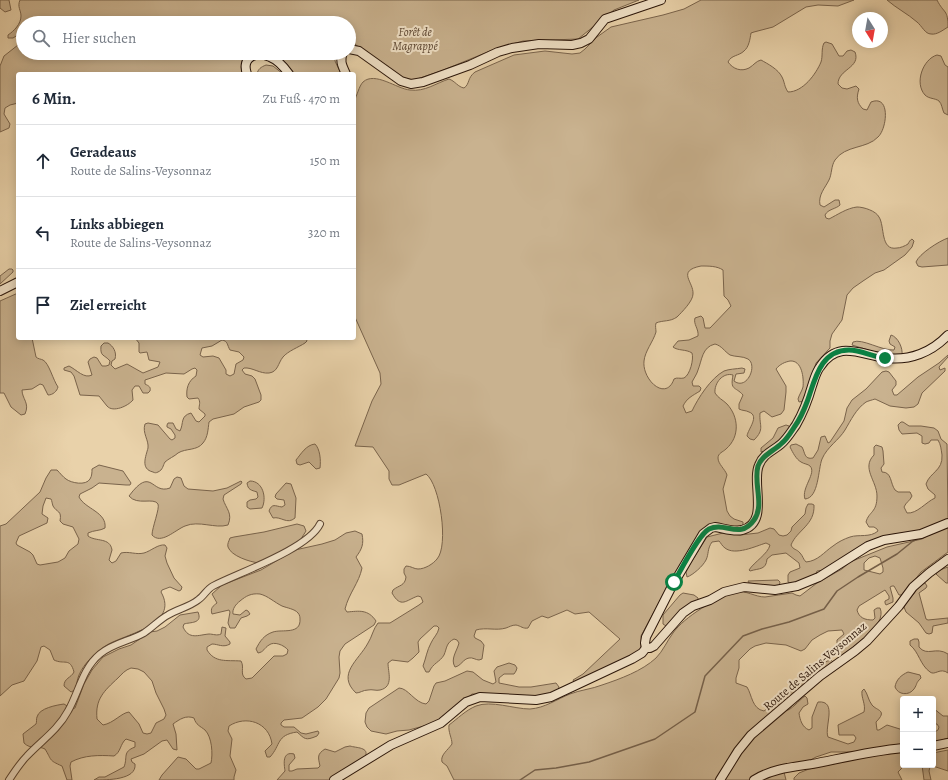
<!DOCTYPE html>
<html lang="de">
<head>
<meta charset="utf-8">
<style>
  body { margin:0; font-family:Alegreya,serif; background:#f6f6f7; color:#1f2937 }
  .controls { position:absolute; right:12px; bottom:12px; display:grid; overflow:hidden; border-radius:4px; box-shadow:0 2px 10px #0003 }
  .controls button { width:36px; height:36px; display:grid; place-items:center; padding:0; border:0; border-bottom:1px solid #e0e1e3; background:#fff; color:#1f2937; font:20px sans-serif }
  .compass { position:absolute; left:852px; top:12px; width:36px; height:36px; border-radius:50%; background:#fff; box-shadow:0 2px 10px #0003; rotate:169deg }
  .stop { position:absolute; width:12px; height:12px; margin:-9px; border:3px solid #0b8043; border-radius:50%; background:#fff }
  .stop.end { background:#0b8043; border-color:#fff; box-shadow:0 1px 4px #0008 }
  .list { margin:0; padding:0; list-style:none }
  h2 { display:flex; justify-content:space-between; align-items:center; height:52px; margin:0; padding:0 16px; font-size:17px }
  h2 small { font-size:13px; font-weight:400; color:#747a83 }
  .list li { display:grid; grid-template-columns:26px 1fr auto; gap:12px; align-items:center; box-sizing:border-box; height:72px; padding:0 16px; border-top:1px solid #e0e1e3 }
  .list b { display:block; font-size:15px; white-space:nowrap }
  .list p { margin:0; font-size:13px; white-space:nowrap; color:#747a83 }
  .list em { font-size:13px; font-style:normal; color:#747a83 }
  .icon { flex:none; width:22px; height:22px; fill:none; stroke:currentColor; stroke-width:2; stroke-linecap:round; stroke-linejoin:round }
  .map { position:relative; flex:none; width:948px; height:780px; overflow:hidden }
  .search { position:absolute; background:#fff; box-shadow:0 2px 10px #0003; left:16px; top:16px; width:340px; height:44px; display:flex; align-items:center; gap:10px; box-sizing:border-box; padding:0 14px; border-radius:22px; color:#747a83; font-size:15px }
  .panel { position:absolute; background:#fff; box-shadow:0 2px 10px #0003; left:16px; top:72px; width:340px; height:268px; border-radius:4px }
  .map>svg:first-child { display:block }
  .green { fill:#c9b28f; stroke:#7a644c; fill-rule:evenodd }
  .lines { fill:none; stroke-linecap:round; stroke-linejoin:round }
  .stream { stroke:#766049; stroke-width:1.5 }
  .street-casing { stroke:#5a4431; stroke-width:8 }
  .secondary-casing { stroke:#2a1509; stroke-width:10 }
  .street { stroke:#f1e2c8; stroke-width:6 }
  .secondary { stroke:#f1e2c8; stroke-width:8 }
  .route { stroke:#0b8043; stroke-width:5 }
  .labels { text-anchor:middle; stroke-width:4; stroke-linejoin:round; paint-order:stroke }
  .park-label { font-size:12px; font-style:italic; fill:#5a4431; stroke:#f1e2c8 }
  .street-label { font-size:12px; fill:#2a1509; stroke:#f1e2c8 }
</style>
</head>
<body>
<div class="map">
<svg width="948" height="780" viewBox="0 0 948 780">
  <rect width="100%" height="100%" fill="#e9d2aa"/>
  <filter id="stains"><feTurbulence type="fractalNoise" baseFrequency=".005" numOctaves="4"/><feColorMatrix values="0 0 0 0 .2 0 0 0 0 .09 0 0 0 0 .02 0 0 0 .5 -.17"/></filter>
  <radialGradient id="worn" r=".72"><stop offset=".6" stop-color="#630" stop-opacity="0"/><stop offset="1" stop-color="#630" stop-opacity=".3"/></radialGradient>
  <g class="green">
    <path d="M0 0H9L11 10 5 12 0 8Z"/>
    <path d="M20 0H639L614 10 578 39 523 41 495 49 441 71 414 80 402 78 356 45 349 37V23H23L21 33 13 38H8V35C14 31 21 24 21 16 21 10 17 7 20 0Z"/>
    <path d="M701 0H854L838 6 818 5 806 7 773 27 754 32 751 33C750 39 749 47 744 51 739 56 731 55 728 62 733 69 741 72 749 68 754 65 756 61 761 60 768 64 778 69 782 77 785 83 784 86 788 92 803 92 816 74 821 62 823 56 821 49 824 43L826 42 832 44 839 56H843L847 51 851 50 855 52C861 68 838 69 838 84L842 88 847 89 856 86 859 89C856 98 857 103 863 109L867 110 871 102C891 94 887 129 878 137 867 149 845 145 835 160 831 166 832 174 829 180 825 188 818 195 820 205L824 207 835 200H839L840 205C836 209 828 209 825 215L826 218 829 219C837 215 847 208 857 207 864 207 876 211 879 217 885 226 880 251 897 248 900 248 905 246 908 244 909 242 910 240 912 239L914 241 912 247 905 255 884 270 875 273 863 281 853 288 847 295 842 320 832 334 830 341V348L816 363 804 401 799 402 798 399C799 395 802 391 803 387 804 378 802 360 790 361 785 362 780 364 776 369L786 386V392L784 410 781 414 772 417 764 411 760 413C759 426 765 429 754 440L750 439 747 436C748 429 760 416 749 412 745 410 743 411 739 409V404L743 395C735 386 730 391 733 375 723 372 714 383 715 393 718 398 723 400 727 404 739 417 740 437 726 449 723 452 718 453 718 458 718 464 725 469 727 475L723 489 727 511 730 516 734 519 743 522V524L742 526 700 534 670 582 641 636V649L633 655 575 684 573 680 583 674 620 639 589 612 575 614 567 610 548 618 542 616 532 621 528 628C523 629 521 626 516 625 512 625 509 627 506 628 496 631 486 627 476 630L474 636 475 638 481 641 484 645 482 659 479 660C476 660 472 657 469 658 463 659 461 666 455 667 450 659 457 651 459 643L457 640 454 639C446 643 447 648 444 655 440 662 433 663 429 672H426L423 666C426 658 427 650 431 643 433 638 438 634 439 628L437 626H434L420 639 418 642 419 652 413 658 408 662 392 660 388 663C388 672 394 687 380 690 376 691 372 689 368 690 363 690 360 693 356 693 336 674 359 660 368 643 372 637 373 629 378 623H390L419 605 423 602 421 597 418 596C406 600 401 609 392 593L393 590C399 585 405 586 406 577L404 573V569L406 566C411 566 414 569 418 569 425 569 433 564 437 559 449 546 440 484 426 474L399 485H392L389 479V471L373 447 355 446 372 401 381 384 380 373 354 315V101C357 96 359 86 363 82 375 71 397 89 410 90 425 92 436 83 449 79 455 81 458 87 464 88 470 84 467 78 475 72L514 55 545 51 572 54 580 53 585 49 597 37 611 27 663 15 684 9ZM701 266C709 266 717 266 723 270L724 296 728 300 731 306 710 328H705L703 318 701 316 695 318C693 324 699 329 698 336L689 340 678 341 673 347C678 351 686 349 692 353 694 359 690 375 684 378 680 379 677 377 674 379 666 402 642 380 644 361 645 351 653 342 656 332 656 329 655 326 656 323 663 320 670 322 677 317 682 312 693 301 693 294 694 282 676 271 701 266ZM715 344C722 346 724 351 730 355 735 357 743 356 748 359 758 365 747 391 734 381L736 374 744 373 745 369 742 368C736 369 729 369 724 371 711 378 698 398 692 411L686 413 683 406C687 398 692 396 700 391L701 388 699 386H693L692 382C694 378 697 374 698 370 702 360 702 347 715 344Z"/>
    <path d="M887 0H937C944 14 948 9 948 27 943 30 937 35 931 34 925 34 922 26 917 22 908 14 896 8 887 0Z"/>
    <path d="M23 44V53H251C241 56 240 64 242 74H18V103L10 105 5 108 4 114 10 124 9 128 0 132V66L4 56 18 45Z"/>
    <path d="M265 53H335V61L341 74H293C285 62 280 57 265 53Z"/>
    <path d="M937 55 941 56 945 65 948 67V115L944 113C942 109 942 104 939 101 935 98 929 99 925 95 914 83 923 59 937 55Z"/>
    <path d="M266 65 273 66 283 74H257C258 69 261 67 266 65Z"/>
    <path d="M948 238V265L922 267 918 266 916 262C919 254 939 241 948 238Z"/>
    <path d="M9 269H12L13 270V272L0 284V276Z"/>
    <path d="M18 293V338H32L36 357C38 359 41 359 43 360 49 363 53 380 58 387 57 391 53 395 48 395L43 385 40 384 32 389 22 390C22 399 30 403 25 414L21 415 11 407 4 393H0V301Z"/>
    <path d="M891 335C898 337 903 348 902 355L888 356 852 345 853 342C862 338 882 351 894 350L895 347 890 344 889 341Z"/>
    <path d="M135 338H306L307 341 305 343C299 347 288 351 283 357 278 363 278 372 269 373 260 374 252 367 244 368L242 370 245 374 252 376 255 379 261 395V400L259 402 244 407 234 414 213 419 209 422C208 429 208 437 203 443 197 451 186 448 178 453 175 456 168 459 165 462 163 465 163 470 158 472 156 473 155 473 153 472 140 469 146 456 148 448 149 440 142 433 145 424L148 423 158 425 170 439 172 440 175 438V435L171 429 167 427V425L168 423H173L176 429 180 431C184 423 180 416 191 413L196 421 199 422 205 416V414L199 409C199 405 201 402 198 398L189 399 187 397C186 389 188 381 196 376L197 370 195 368 192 369 184 374 166 373 145 380V384C149 386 151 387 150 391L148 393H143L139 386H135L132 390 133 400C128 406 113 413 107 406 104 403 102 399 99 396L80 395 74 376 71 372 64 370V368L69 366C77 370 84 379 92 375L88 362 90 359 94 357 97 358 102 366H106L109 365 110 361C104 354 100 357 101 346L104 343H108C113 346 117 352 115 359L112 361 111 365 115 369 127 364 143 373 158 367 160 362 149 360 147 352 140 353 139 352V343ZM222 340C228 341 227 345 230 350L239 352 244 357 243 360 236 364 234 374 230 376 226 374V370L219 358 213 356 203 357 200 355 202 348 212 346Z"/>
    <path d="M948 355V357L939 367 940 370 945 368V371L922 393 918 404 914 407 906 408 890 406 875 399C872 400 868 401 866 402 856 409 851 420 845 430 839 440 827 447 822 459 818 469 819 498 805 499 801 488 817 473 810 466 808 464 804 464 801 462 796 459 793 453 790 447L791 445 796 444 802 447C805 452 804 460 813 458L818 450 821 437 825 436 828 443 830 442 844 421 847 408 852 400 866 389 882 372 886 371 889 372 896 381V385L892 390 894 395H897L918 377 939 363Z"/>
    <path d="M901 422H903L909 426H921L934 428 938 431 941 439 947 444 948 520C938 524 923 533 912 534 903 536 896 532 887 536L824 570 817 571 815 577 792 584 788 582V575L790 572 800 568 799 563 786 553 772 555 767 559C766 570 760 568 750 571L749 570C754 562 768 554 770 545L766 543C756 546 735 556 725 548 722 546 721 543 719 541L712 542C707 549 709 554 706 560 703 566 693 575 687 577L686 572 690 564 707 537 723 533 740 535 758 533 770 528 774 529 779 535 783 536 787 535 791 531 792 527 805 514 806 508 808 504H812L814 505C815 525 797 530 791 545 793 550 797 549 800 553 803 556 803 559 806 562 818 561 824 552 833 546 838 542 844 539 850 537 859 534 870 538 878 531L877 529 874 527H869L866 522C869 511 877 513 877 496 877 481 861 468 874 455V447L876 445 882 447 883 451 884 464 881 468 882 472C892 472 890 483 895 490L898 492H910L912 496C910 501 906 502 904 507L907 513C917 514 926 502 935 498V495L928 489 926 484C930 472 943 471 942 455 941 449 941 445 938 440H931L929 443 925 444 922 443V436L917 433 902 434 899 430 898 425Z"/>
    <path d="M786 425 789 426 790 428C784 438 774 450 761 452V448L773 438 778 428Z"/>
    <path d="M315 444C320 449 321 460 320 468L316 469 309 462 300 465 297 464 296 460C301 454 306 445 315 444Z"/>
    <path d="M99 465 123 471 131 483 130 485H126L99 483 92 488 80 494 79 497C85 509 107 512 105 528 100 531 94 530 88 533V536C96 542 110 537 112 550L109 560 112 563 116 561 121 553C129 551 136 555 144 553 151 551 158 544 165 545L167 548 165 556 167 563 174 578 182 587 181 590 179 591 170 587 162 590 161 592C180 625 125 634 107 645 96 652 84 663 79 675 77 679 77 685 75 690L71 692 64 686C64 678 71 678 74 672 70 657 64 665 54 660L50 650 44 646 41 647 37 661 24 681 12 685 0 696V526L6 524 40 492 46 478 51 470H57C60 473 63 477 66 479 71 483 86 486 90 479 92 476 92 472 92 469ZM46 498 51 499C52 501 52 503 53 506 57 513 62 510 60 521L63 524 73 527 79 539 78 544 69 551 65 558 58 562 40 565 37 564 33 555 30 552 17 545 16 543 19 536 47 523 48 518 42 514 43 506Z"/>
    <path d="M177 477 181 478 184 486 188 489 213 491 227 488 241 481 242 482 241 484 224 495 223 499C226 509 233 513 228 525 215 529 199 520 185 526 175 530 161 545 152 535 152 528 160 508 158 504 154 497 137 506 129 496 152 465 151 495 170 488L174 479Z"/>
    <path d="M250 481C263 481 267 498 262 508L250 509 247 507V502L250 500 256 499 258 497 257 492C251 490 248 490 247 483Z"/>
    <path d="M286 483 291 484 296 498 295 518C287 525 281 516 273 518L269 511C272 503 275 506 282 507L285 505 284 500 277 499 275 497 276 494Z"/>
    <path d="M297 524 304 526 306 531 299 542 259 563C250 562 231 556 228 547 227 544 229 541 230 538L234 537 264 532Z"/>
    <path d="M948 526V552L921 572 903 595H899L894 586H892L890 587 893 598V602L886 605 885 603V601L889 599V596L885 590 859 606 857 610C859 618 865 620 873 620L875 618 874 610 877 608H880C888 625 851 650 839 660L838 655 841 650 837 643V640L844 634 842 630 828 631 820 635 812 640 805 649 801 651 786 645 766 643 755 646 750 649 739 660V668L736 678V683L747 687C752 695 752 709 764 711L768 708 775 697C782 696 793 694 795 685 796 682 795 680 798 677 804 671 823 662 831 660L833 662 817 677 799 688 785 711C792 710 798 701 805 696L807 698 808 704 803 707 799 713C800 720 802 727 809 730L812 728V717L817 704 818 702C838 700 824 727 828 737L848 744 854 742 856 738 854 735H839L838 725 864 712C866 704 861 698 862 691L864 689C868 694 868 700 872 705 877 711 888 710 876 722L877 730H879L887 725 903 730V746L855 752H831L816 757 807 762 783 768 786 780H722L718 778 714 780H454L447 766 442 762C440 755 448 750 452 744 452 738 448 732 449 725 457 719 466 710 476 706 491 700 514 709 530 709 545 708 557 699 570 694 580 690 592 689 602 685 620 679 642 671 656 658 663 651 667 641 673 633 684 617 717 597 736 592 746 590 755 597 765 597 774 596 783 594 792 593L796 595 800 596 817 583 842 569 850 562 887 547 922 539 936 531ZM875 556 880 558 883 568V572L880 574 864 570V563L869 558Z"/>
    <path d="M355 531 362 534C364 544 362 549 356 557L362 568C359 583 349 593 345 609L347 612C359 611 368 609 376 621L374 625 345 644 340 651 339 657 340 673 339 678 326 699 318 707 302 718 284 720 281 723V725L284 727H294L301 733 306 734 318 731 319 733 317 736C305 741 305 739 297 732 276 735 281 745 270 757H267L265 751 272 744C269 722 246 715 229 726L228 731 232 739 230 756 236 770 234 777V780H159L162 775 178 757 186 759 196 769H199L211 763C213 754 212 737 205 730 200 726 196 725 194 718 186 715 180 719 173 724L176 734 177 750 173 749 167 740 162 741 144 754 131 759 132 762 135 764C137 780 107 780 94 780L99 777H105L124 767C128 757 122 752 135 747V742L126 739C120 744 121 752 114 756 99 755 84 755 71 762L70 766 72 780H67L62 766C48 760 52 760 45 749 37 745 31 750 24 743L23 734 36 724C37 722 36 719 37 717 39 708 57 705 64 704L72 709 75 708 84 684 92 670 103 657 119 649 131 645 150 632 157 631 165 627 180 615 198 612C203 624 190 622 184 624L183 627C189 640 198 635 209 634 213 634 217 636 221 634L222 627 226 628 225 636 230 642V644C223 648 218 644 212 644L207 647V650C215 663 226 660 241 661 245 668 239 674 246 679L252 678 274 656H283L287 654 288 650C284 645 274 641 269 645 264 648 264 652 258 653L256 649C260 641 264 635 273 632 282 629 301 635 300 619 300 618 300 615 298 613 295 609 287 608 282 606 274 602 268 596 260 594 251 593 246 596 240 601 236 604 232 609 233 614L240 615 246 610 248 611 250 614 247 616 241 618 235 628H230L228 623 230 612 229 610 212 614C210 608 213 606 217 603L212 594 222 585 261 570 295 550 322 544 335 540 346 533ZM131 668 138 669 144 672 152 681 156 693 164 709 166 715 164 719 156 723 151 733 147 734 143 733 139 724 129 712C121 713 114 723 103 725L97 719C95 699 104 691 118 678 122 674 125 670 131 668Z"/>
    <path d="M948 567V583H946L936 574 937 571Z"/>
    <path d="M778 580 780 582 779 586 762 585 749 583 748 581Z"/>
    <path d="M923 583H925L927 586 926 588 919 593 926 619 928 620 948 618V623L933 626 932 633 929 634 926 633 919 623 906 612 904 607C908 597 914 598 918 585Z"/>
    <path d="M683 593 694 595 698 598V600L668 626H666L663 624V615L680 595Z"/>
    <path d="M914 639H918L919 642V647C927 657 936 646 948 654V673C940 667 935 676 930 672 920 665 919 652 910 645V641Z"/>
    <path d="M509 663 515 665 517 668 516 671 514 674H504L499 678V683L519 687H531L556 683 559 687 558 690 544 696 472 694 449 714 431 724 409 730 397 731 386 734 371 731 367 727 365 722 366 713 369 708 399 688C408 688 415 703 426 704L429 701 434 686 436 683 445 681 467 671 473 672 483 680 493 684 496 682 494 671 497 667Z"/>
    <path d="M908 672 920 675 921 678C915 684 918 683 914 689 909 696 898 695 895 687 896 680 901 675 908 672Z"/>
    <path d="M933 708 943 716H948V738L933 743V733L938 730 939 727 937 724H933Z"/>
    <path d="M350 746C356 748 370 747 365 757L329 780H277L285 771C284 764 282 751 294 754L295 758 289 765V771H292L297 769 318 768 320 766C318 757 317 754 325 749L335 752 345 747Z"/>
    <path d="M948 750V771L933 766 930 767 929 771 931 780H924L922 765H933V753Z"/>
    <path d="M903 752V765H905L898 772 902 780H794V778L799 773 809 769 871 756Z"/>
  </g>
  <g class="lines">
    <g class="stream">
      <path d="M929 535 948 527"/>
      <path d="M520 780 535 770 556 768 589 762 655 739 695 712 705 676 743 636 762 629 789 622 824 609 837 591 858 577 897 554 913 541 920 538"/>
    </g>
    <g class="street-casing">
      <path id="street" d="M9 780C15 771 20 763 27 756 41 741 58 730 68 711 79 692 82 669 100 654 113 643 130 641 144 633 153 627 159 620 168 615 178 609 189 607 198 600 204 596 207 589 213 586 238 573 308 549 320 524"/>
    </g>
    <g class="secondary-casing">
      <g id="secondary">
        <path d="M349 49 359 51 401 81 411 84 423 82 470 65 498 52 512 48 539 44 572 45 581 43 589 39 605 19 661 0"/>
        <path d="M343 53C339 61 343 67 346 74"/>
        <path d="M247 74C241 57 256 51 270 57 278 60 284 67 289 74"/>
        <path d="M0 291 18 282"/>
        <path d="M646 648 645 643 646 637 671 588 703 534 711 528 715 527C723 528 733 532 742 530 770 523 751 483 759 465 763 454 773 451 781 444 787 439 791 432 796 425 803 413 808 400 812 386 814 380 816 372 820 367 838 339 861 355 886 358 910 361 932 352 948 335"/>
        <path d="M646 648H650L654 646 683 613 693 606 710 600 724 592 744 587 775 590 797 586 819 577 868 546 884 540 921 534 948 523"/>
        <path d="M933 746 948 743"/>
        <path d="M334 780 391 745 441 723 466 702 480 697 536 700 551 697 632 659 642 653 646 648"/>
        <path d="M720 780 738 751 751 735 820 676 855 651 867 641 899 606 913 587 929 573 948 559"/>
        <path d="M754 780C771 769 793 767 812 764 843 758 872 751 903 748"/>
      </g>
    </g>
    <use href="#street" class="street"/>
    <use href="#secondary" class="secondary"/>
  </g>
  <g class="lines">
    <path class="route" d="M674 582C681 570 699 534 709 529 725 521 740 540 754 520 765 505 753 483 758 466 762 455 774 451 782 443 787 439 791 432 795 426 800 419 804 410 807 402 815 380 820 350 849 350 861 350 873 357 885 358"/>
  </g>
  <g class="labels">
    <g class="park-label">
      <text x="415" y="36">Forêt de<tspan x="415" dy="14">Magrappé</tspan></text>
    </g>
    <g class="street-label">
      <text transform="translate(815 666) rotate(-40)" y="4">Route de Salins-Veysonnaz</text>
    </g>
  </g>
  <rect width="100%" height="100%" filter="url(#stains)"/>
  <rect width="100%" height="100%" fill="url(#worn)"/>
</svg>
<div class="controls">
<button>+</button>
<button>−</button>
</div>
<svg class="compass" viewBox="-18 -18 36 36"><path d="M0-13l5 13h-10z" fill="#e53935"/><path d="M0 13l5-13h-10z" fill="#747a83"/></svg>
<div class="stop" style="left:674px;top:582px"></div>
<div class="stop end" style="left:885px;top:358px"></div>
<div class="search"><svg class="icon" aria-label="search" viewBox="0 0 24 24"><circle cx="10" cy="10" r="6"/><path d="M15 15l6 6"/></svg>Hier suchen</div>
<section class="panel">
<h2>6 Min.<small>Zu Fuß · 470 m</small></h2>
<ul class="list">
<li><svg class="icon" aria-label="ahead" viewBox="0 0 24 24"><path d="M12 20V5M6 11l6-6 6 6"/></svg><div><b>Geradeaus</b><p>Route de Salins-Veysonnaz</p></div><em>150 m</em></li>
<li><svg class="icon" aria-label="left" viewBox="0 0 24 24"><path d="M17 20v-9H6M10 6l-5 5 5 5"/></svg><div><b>Links abbiegen</b><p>Route de Salins-Veysonnaz</p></div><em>320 m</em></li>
<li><svg class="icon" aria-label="arrive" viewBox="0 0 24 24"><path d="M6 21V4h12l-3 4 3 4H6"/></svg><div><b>Ziel erreicht</b></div></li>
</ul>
</section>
</div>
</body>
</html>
